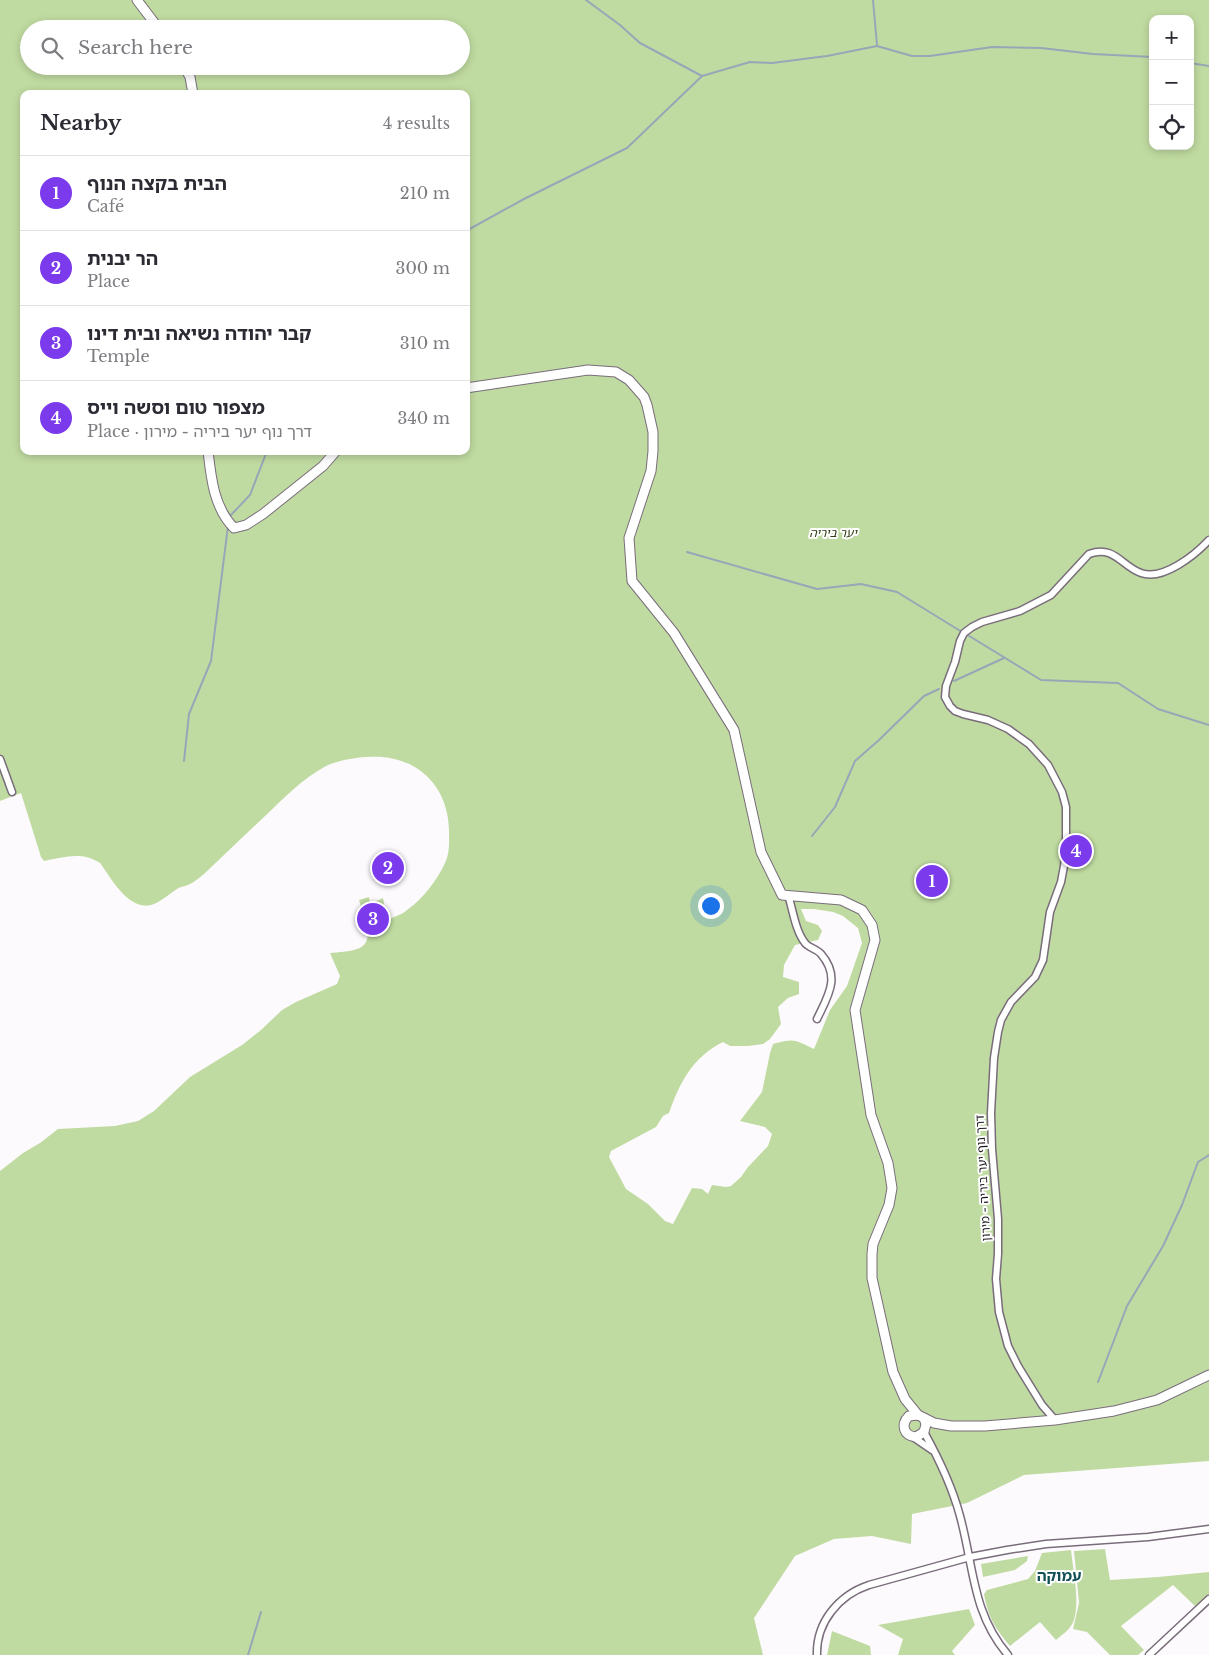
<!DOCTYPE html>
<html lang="en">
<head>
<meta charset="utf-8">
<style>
  body { margin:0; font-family:"Libre Baskerville","Noto Sans Hebrew",serif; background:#f2f2f3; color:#2b2b33 }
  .controls { position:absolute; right:15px; top:15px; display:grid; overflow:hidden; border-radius:10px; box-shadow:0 2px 8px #0003 }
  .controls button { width:45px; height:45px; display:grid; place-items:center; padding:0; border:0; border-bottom:1px solid #e1e1e2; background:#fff; color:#2b2b33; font:25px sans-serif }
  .you { position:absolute; left:710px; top:905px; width:18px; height:18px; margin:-12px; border:4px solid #fff; border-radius:50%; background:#1a73e8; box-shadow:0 0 0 8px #1a73e833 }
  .badge { display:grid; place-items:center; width:32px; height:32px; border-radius:50%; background:#7c3aed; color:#fff; font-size:16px; font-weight:700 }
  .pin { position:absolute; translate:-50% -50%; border:2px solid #fff; box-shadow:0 1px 5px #0006 }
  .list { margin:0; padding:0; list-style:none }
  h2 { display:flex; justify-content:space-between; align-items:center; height:65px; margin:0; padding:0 20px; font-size:21px }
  h2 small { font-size:16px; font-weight:400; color:#7c7c81 }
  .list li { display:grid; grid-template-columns:32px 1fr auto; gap:15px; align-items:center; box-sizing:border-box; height:75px; padding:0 20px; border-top:1px solid #e1e1e2 }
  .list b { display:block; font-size:19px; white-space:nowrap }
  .list p { margin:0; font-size:16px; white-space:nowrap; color:#7c7c81 }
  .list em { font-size:16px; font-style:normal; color:#7c7c81 }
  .icon { flex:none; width:28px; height:28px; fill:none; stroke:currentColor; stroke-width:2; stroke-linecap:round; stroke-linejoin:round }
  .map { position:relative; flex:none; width:1209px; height:1655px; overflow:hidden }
  .search { position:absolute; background:#fff; box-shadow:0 2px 8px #0003; left:20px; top:20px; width:450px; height:55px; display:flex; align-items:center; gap:12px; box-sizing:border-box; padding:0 18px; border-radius:28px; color:#7c7c81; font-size:19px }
  .panel { position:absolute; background:#fff; box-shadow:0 2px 8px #0003; left:20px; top:90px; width:450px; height:365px; border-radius:10px }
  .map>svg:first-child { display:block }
  .green { fill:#c0dba1; fill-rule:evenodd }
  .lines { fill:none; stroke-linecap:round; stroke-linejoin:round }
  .stream { stroke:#98a6b7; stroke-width:2 }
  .street-casing { stroke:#796d7b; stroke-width:9 }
  .secondary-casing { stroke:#796d7b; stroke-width:11 }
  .street { stroke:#fff; stroke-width:6 }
  .secondary { stroke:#fff; stroke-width:9 }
  .labels { text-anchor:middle; stroke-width:4; stroke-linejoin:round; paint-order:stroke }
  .park-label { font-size:12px; font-style:italic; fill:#2c3e0e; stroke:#fff }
  .street-label { font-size:12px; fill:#1b161c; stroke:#fff }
  .quarter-label { font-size:15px; font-weight:bold; fill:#114f53; stroke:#fff }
</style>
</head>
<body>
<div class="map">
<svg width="1209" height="1655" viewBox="0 0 1209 1655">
  <rect width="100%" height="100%" fill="#fdfafd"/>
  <g class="green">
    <path d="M0 0H1209V1461L1024 1475 967 1503 912 1514 911 1544 872 1536 834 1539 795 1556 754 1618 763 1655H0V1171L23 1153 40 1143 58 1129 115 1126 138 1121 154 1111 190 1077 242 1045 261 1030 282 1010 296 1002 337 984 340 976 330 953C339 952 349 952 357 949 378 942 363 914 359 900L369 897 370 904 383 898 387 920C393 917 402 915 407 910 423 899 437 880 445 863 450 853 449 841 449 830 448 782 412 753 367 757 353 758 339 760 326 766 302 779 284 798 264 817 244 836 224 855 204 874 199 878 193 883 188 885 184 887 181 886 177 889 169 894 163 900 154 904 129 913 112 879 100 863 82 851 64 857 44 861L41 857 21 793 0 801ZM1153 19H1190V146H1153ZM29 29H461V66H29ZM24 94H466V451H24ZM801 909H814L833 912 843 916 858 928 862 943 847 986 830 1010 814 1049C794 1040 796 1038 773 1044L770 1053 762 1092 740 1121 765 1127 772 1134 768 1146 748 1167 741 1177 731 1186 726 1187 712 1185 708 1194 702 1189 692 1188 673 1224 665 1221 648 1204 626 1189 609 1157 611 1151 656 1127 663 1116 669 1113C680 1082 692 1058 723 1042L730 1046H748L763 1044 770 1039 781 1024 778 1007 788 998 799 994V982L783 977 784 965 795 945 818 940 822 931 818 925 806 921Z"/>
    <path d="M1105 1549 1110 1580 1158 1577 1209 1572V1594L1195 1606 1173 1585 1121 1626 1144 1650 1138 1655H1110L1087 1632 1073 1629 1079 1603 1074 1551Z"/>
    <path d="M1071 1550C1073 1570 1080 1601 1074 1620 1071 1629 1063 1634 1056 1640L1040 1622 1010 1646C995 1628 988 1617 984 1594L987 1590 1028 1579 1035 1571 1042 1553Z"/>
    <path d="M1028 1556 1027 1561 1015 1570 983 1577 981 1564Z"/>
    <path d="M969 1609 975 1625 952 1651 955 1655H898L903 1639 878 1625Z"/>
    <path d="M832 1631 870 1646 871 1655H827Z"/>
  </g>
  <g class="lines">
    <g class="stream">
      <path d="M586 0 620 25 640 43 702 76"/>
      <path d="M873 0 877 45"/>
      <path d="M1190 63 1209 66"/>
      <path d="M466 231 524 199 627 148 702 76 750 62 772 63 827 56 877 46 912 56H930L992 47 1041 48 1093 54 1153 57"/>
      <path d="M230 516 250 495 267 451"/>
      <path d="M687 552 817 589 861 584 897 592 962 632"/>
      <path d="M966 634 1041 680 1118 683 1158 709 1209 725"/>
      <path d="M954 681 1004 658"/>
      <path d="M184 761 189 714 211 661 228 526"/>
      <path d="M812 836 835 807 855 761 879 740 924 696 939 689"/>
      <path d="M1098 1382 1127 1306 1163 1246 1182 1205 1198 1162 1209 1155"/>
      <path d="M248 1655 261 1612"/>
    </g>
    <g class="street-casing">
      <g id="street">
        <path d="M0 759 12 792"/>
        <path d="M788 895C793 910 795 930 805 943 809 948 817 949 821 954 841 977 828 996 817 1019"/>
        <path d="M1055 1420 1042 1405 1018 1366 1008 1346 999 1312 996 1279 998 1254V1219L992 1149 991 1113 994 1058 998 1032 1001 1020 1011 1002 1035 977 1043 960 1050 912 1061 882 1064 866 1066 850V807L1062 792 1048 765 1029 744 1008 729 988 720 963 714 955 711 950 706 945 697 946 686 955 662 960 641 964 633 972 627 982 622 1020 611 1051 595 1089 554C1115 545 1121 566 1141 573 1163 581 1195 555 1209 540"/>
        <path d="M924 1432C939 1459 952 1486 960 1516 974 1567 972 1613 1008 1655"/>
        <path d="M913 1437 932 1450"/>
        <path d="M817 1655C816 1622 839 1595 869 1585L970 1557 1007 1550 1046 1544 1148 1537 1209 1529"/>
        <path d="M1149 1655 1209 1599"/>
      </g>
    </g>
    <g class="secondary-casing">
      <g id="secondary">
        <path d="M137 0 159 29"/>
        <path d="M184 66 190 77 193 94"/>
        <path d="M466 388 588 370 616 372 629 380 644 397 647 405 653 432V451L651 471 629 538 632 581 674 633 734 730 761 852 782 895 841 900 862 910 872 925 875 940 855 1010 871 1115 888 1163 892 1188 889 1205 873 1244 872 1254V1278L893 1372 905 1399 918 1415 934 1423 951 1426H985L1055 1420 1114 1411 1157 1400 1209 1375"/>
        <path d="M208 451C211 478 214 508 234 528L246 525 263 514 323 466 336 451"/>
        <path d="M918 1415 909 1416C900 1425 904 1436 916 1437L924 1432 926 1424 924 1418"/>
      </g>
    </g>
    <use href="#street" class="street"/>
    <use href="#secondary" class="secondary"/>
  </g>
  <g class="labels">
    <g class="park-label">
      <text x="833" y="537">יער ביריה</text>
    </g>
    <g class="street-label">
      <text transform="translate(983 1178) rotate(-93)" y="4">דרך נוף יער ביריה - מירון</text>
    </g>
    <g class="quarter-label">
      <text x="1059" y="1581">עמוקה</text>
    </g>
  </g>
</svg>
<div class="controls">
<button>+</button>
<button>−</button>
<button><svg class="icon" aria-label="locate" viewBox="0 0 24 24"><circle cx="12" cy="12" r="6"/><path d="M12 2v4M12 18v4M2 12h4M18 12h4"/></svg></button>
</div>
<div class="you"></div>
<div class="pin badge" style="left:932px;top:881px">1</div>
<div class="pin badge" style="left:388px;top:868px">2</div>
<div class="pin badge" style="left:373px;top:919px">3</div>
<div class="pin badge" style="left:1076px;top:851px">4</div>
<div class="search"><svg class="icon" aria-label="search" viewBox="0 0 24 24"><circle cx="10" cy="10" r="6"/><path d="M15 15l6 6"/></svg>Search here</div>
<section class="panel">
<h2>Nearby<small>4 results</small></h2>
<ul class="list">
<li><span class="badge">1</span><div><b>הבית בקצה הנוף</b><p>Café</p></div><em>210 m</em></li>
<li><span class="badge">2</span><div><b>הר יבנית</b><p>Place</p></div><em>300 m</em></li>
<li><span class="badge">3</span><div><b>קבר יהודה נשיאה ובית דינו</b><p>Temple</p></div><em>310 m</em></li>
<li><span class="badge">4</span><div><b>מצפור טום וסשה וייס</b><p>Place · דרך נוף יער ביריה - מירון</p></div><em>340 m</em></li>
</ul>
</section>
</div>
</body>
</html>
